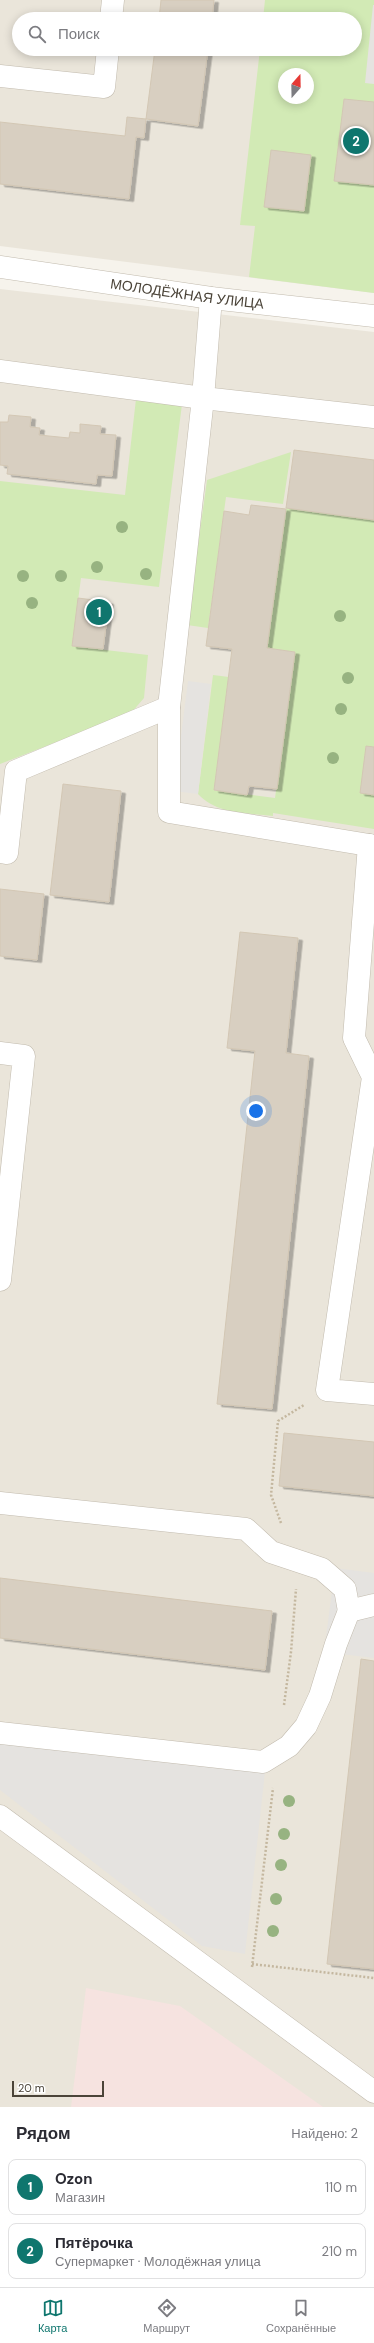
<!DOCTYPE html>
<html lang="ru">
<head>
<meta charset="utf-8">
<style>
  body { margin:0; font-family:"DM Sans",sans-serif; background:#f2f2f3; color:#2b2b33 }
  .compass { position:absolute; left:278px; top:68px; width:36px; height:36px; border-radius:50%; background:#fff; box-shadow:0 2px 10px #0003; rotate:20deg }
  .scale { position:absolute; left:12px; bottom:10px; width:92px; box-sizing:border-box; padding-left:4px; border:2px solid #4b4439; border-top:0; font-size:11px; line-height:14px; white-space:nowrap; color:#4b4439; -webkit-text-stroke:3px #fff; paint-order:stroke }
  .you { position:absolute; left:256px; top:1111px; width:14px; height:14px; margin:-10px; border:3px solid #fff; border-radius:50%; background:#1a73e8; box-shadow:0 0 0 6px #1a73e833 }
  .badge { display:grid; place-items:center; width:26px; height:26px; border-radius:50%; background:#0f766e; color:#fff; font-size:13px; font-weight:700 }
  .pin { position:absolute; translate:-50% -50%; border:2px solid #fff; box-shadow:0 1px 4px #0006 }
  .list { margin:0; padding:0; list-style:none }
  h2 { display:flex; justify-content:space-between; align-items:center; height:52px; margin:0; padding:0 16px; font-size:17px }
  h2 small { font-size:13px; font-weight:400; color:#7c7c81 }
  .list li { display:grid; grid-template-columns:26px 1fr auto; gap:12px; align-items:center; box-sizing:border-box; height:56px; margin:0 8px 8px; padding:0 8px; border:1px solid #e1e1e2; border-radius:8px }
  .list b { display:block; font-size:15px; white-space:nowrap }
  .list p { margin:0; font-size:13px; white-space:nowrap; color:#7c7c81 }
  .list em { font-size:13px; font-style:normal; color:#7c7c81 }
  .icon { flex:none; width:22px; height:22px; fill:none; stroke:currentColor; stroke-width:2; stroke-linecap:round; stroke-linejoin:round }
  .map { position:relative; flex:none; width:374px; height:2107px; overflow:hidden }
  .search { position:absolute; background:#fff; box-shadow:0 2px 10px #0003; left:12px; right:12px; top:12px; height:44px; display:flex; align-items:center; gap:10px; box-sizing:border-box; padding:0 14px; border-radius:22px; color:#7c7c81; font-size:15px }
  .sheet { height:180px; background:#fff }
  nav { display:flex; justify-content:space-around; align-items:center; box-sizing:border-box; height:56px; border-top:1px solid #e1e1e2; background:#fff; font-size:11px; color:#7c7c81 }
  nav a { display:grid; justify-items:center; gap:2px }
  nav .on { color:#0f766e }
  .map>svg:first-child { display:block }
  .residential { fill:#eae5da; fill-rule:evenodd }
  .medical { fill:#f6e3e0 }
  .green { fill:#d2eab5; fill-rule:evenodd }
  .parking { fill:#e5e3e0 }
  .building { fill:#d8cfc1; stroke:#d3c7b4; filter:url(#shadow) }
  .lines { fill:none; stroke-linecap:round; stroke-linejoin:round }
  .minor-casing { stroke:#c2bbae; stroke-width:23 }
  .path { stroke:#c4b79f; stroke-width:2.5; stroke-dasharray:2 2; stroke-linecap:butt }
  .minor { stroke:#fff; stroke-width:22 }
  .tree { fill:#97b381 }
  .labels { text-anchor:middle; stroke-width:4; stroke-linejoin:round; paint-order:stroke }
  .street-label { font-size:14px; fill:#4b4439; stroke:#fff }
</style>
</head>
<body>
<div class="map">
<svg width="374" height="2107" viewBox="0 0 374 2107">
  <defs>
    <filter id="shadow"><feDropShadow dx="4.5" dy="2.5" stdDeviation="0" flood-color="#0004"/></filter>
  </defs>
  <rect width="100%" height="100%" fill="#f6f3ec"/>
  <g class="residential">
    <path d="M0 0H374V293L0 246ZM19 19H355V49H19ZM284 74H308V98H284Z"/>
    <path d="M0 289 374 332V2107H0Z"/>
  </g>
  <path class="medical" d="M86 1988 180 2006 323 2107H71Z"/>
  <g class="green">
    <path d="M265 0H374V293L249 277 255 226 240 225 260 49H355V19H263ZM284 74H308V98H284Z"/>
    <path d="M136 399 182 404 159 587 81 578 72 646 148 655 144 698 131 713 0 764V481L125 495Z"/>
    <path d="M291 452 283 504 226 497 208 628 187 625 207 480Z"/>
    <path d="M286 508 374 520V829L273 813V816C247 813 216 814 198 794L213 675 229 677 214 790 275 798 295 652 267 648Z"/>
  </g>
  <g class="parking">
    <path d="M373 5H374V84L365 83Z"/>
    <path d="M188 681 211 684 198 794 174 791Z"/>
    <path d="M335 1568 374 1573V1658L324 1652Z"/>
    <path d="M0 1741 265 1772 245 1954 202 1946 0 1790Z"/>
  </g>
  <g class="building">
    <path d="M161 0H214L212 19H159Z"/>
    <path d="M155 49H208L198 126 146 119Z"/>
    <path d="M344 99 374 102V185L334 181Z"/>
    <path d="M127 117 146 119 144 138 136 137 129 199 0 184V122L125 136Z"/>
    <path d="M271 150 311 155 304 211 264 207Z"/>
    <path d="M9 415 31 417 30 427 40 428 39 435 69 438 70 432 80 433V424L101 426 100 434 116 435 112 476 97 475 96 484 7 474 8 466 0 465V422H8Z"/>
    <path d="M294 450 374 460V520L286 508Z"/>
    <path d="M251 505 286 509 267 648 295 652 277 789 249 786 247 795 214 790 232 649 206 646 224 511 249 515Z"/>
    <path d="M78 598 109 602 103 649 72 646Z"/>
    <path d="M366 746 374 747V795L360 793Z"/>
    <path d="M63 784 121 791 109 902 50 895Z"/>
    <path d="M0 889 44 894 37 960 0 956Z"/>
    <path d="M240 932 298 938 286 1053 309 1056 272 1409 217 1404 255 1051 227 1048Z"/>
    <path d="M284 1433 374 1442V1496L279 1486Z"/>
    <path d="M0 1578 272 1611 265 1670 0 1638Z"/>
    <path d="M361 1659 374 1661V1969L327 1964Z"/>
  </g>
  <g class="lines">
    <g class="minor-casing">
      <g id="minor">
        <path d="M111 19 113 0"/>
        <path d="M0 76 104 87 108 49"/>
        <path id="s1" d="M0 267 211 298 374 316"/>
        <path d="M211 298 203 398 169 707V812L374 846"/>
        <path d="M0 371 203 398 374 417"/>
        <path d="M369 845 354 1038 373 1077 327 1390 374 1394"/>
        <path d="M0 852 7 853 16 771 169 707"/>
        <path d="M0 1053 24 1056 0 1280"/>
        <path d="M0 1503 246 1529 271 1552 322 1569 345 1589 349 1611"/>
        <path d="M0 1733 263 1762 289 1746 306 1726 320 1696 336 1644 349 1611 374 1605"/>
        <path d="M0 1816 374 2092"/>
      </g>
    </g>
    <g class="path">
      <path d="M281 1523 271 1495 278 1421 304 1405"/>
      <path d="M284 1705 291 1652 296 1589"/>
      <path d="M252 1964 374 1978"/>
      <path d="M252 1967 273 1788"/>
    </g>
    <use href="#minor" class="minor"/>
  </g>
  <g class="tree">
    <circle cx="122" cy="527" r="6"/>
    <circle cx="97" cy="567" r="6"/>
    <circle cx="146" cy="574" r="6"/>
    <circle cx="23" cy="576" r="6"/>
    <circle cx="61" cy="576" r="6"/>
    <circle cx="32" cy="603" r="6"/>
    <circle cx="340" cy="616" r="6"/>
    <circle cx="348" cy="678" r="6"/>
    <circle cx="341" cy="709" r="6"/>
    <circle cx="333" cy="758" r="6"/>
    <circle cx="289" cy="1801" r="6"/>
    <circle cx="284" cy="1834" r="6"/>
    <circle cx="281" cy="1865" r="6"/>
    <circle cx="276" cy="1899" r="6"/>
    <circle cx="273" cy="1931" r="6"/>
  </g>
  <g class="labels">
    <g class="street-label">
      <text dy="5" stroke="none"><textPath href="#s1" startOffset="189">МОЛОДЁЖНАЯ УЛИЦА</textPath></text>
    </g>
  </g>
</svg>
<svg class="compass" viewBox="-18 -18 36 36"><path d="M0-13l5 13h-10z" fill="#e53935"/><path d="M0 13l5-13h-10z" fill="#7c7c81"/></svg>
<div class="scale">20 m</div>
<div class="you"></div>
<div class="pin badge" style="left:99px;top:612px">1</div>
<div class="pin badge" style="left:356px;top:141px">2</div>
<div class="search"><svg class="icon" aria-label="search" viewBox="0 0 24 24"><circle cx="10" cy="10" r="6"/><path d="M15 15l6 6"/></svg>Поиск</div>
</div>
<section class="sheet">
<h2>Рядом<small>Найдено: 2</small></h2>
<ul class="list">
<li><span class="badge">1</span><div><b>Ozon</b><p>Магазин</p></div><em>110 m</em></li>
<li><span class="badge">2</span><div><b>Пятёрочка</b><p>Супермаркет · Молодёжная улица</p></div><em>210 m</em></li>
</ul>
</section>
<nav>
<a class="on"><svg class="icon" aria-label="map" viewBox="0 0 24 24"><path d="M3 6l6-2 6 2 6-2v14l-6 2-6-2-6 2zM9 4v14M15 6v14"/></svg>Карта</a>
<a><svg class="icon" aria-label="directions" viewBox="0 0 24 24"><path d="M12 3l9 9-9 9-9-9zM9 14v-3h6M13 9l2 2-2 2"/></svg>Маршрут</a>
<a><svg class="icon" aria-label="saved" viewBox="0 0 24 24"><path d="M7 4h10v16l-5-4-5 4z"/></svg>Сохранённые</a>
</nav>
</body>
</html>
